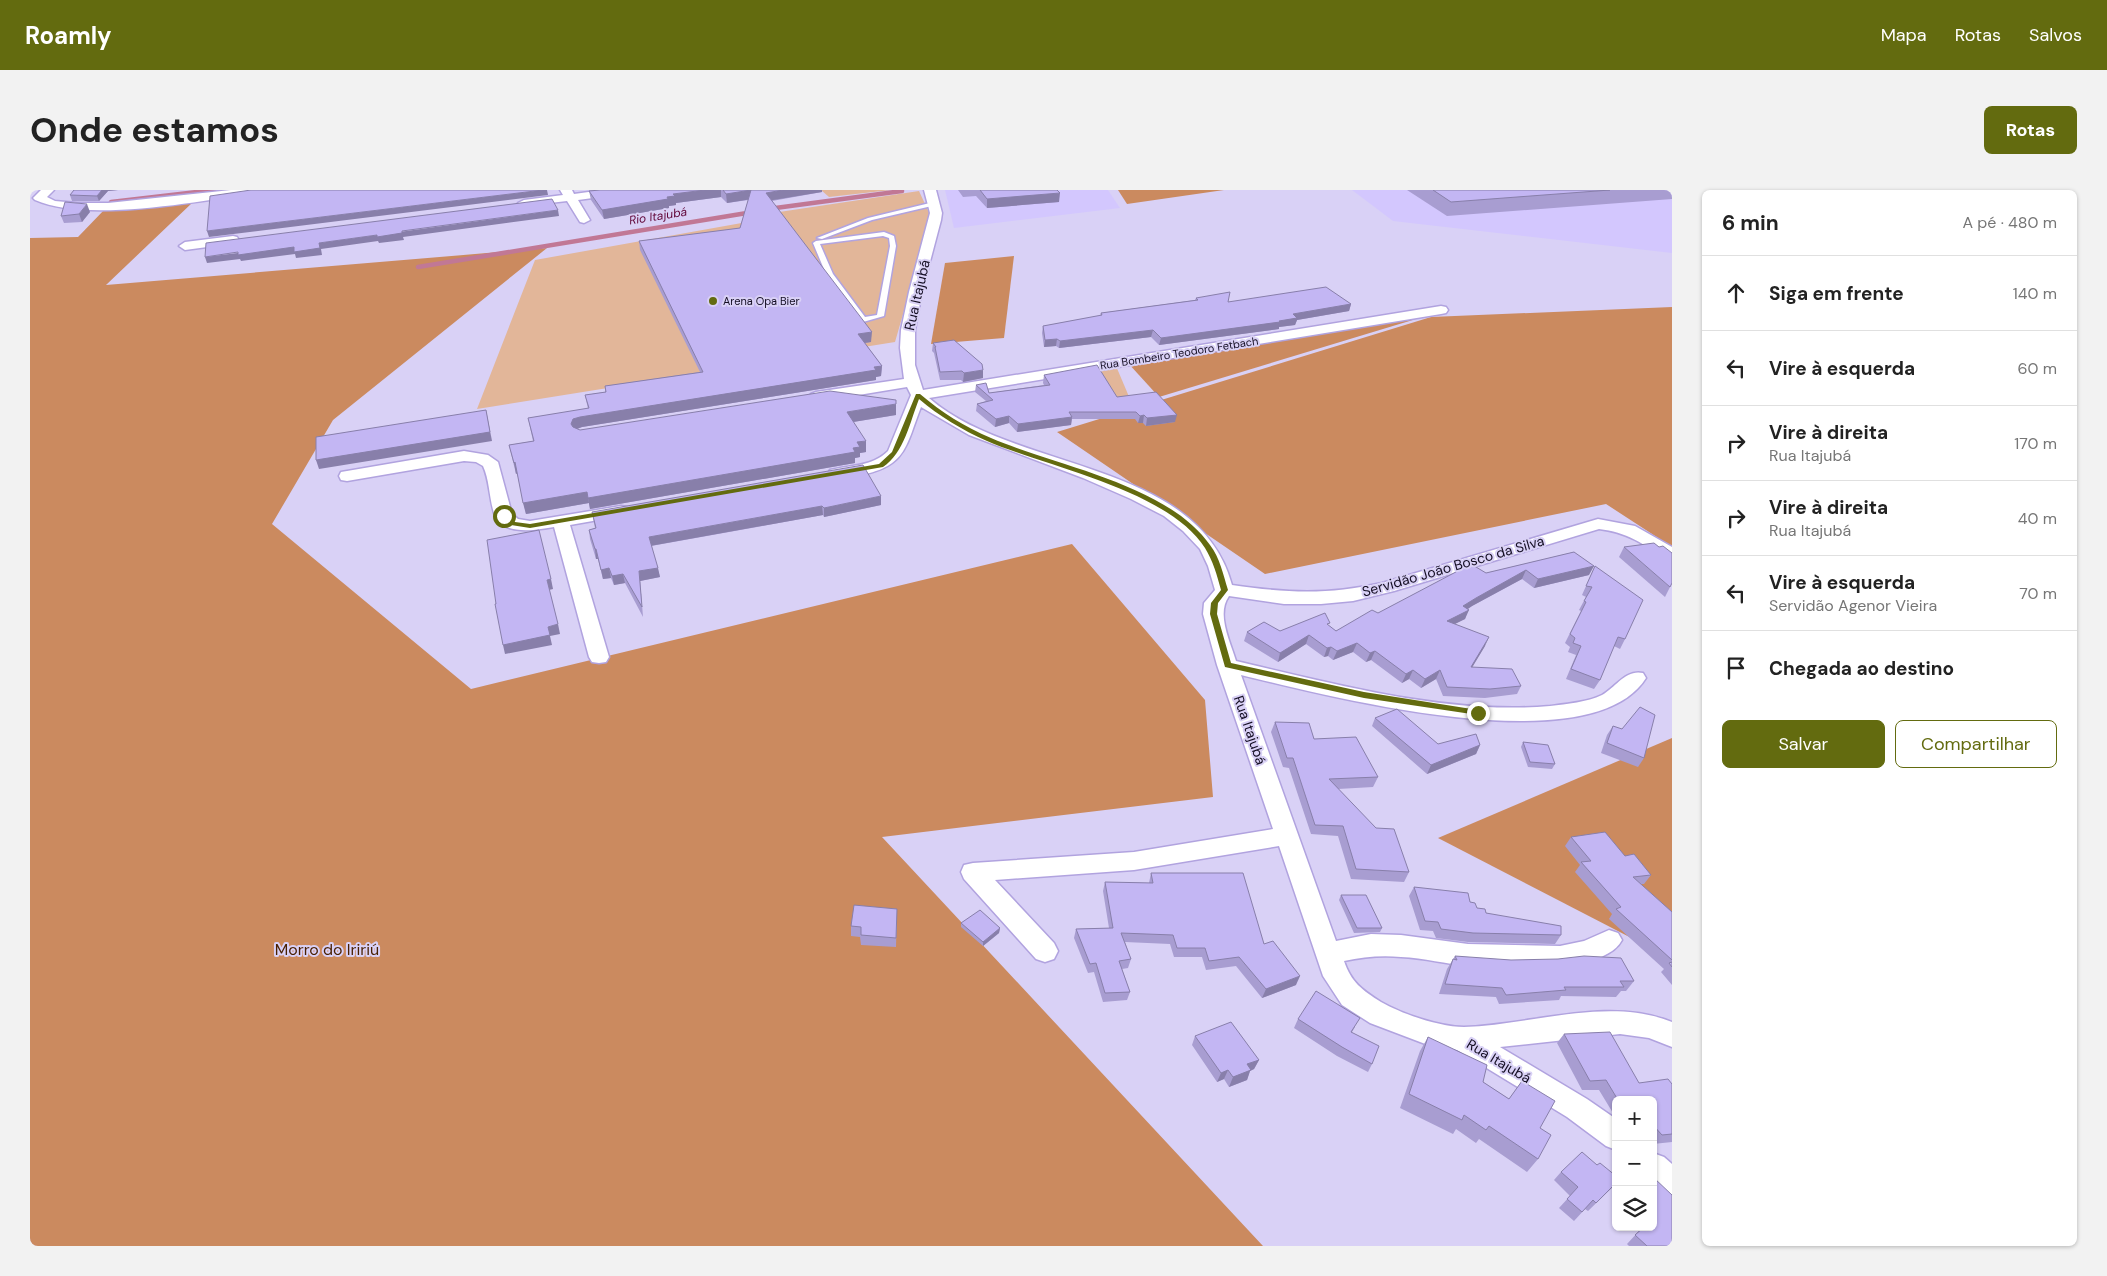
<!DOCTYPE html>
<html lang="pt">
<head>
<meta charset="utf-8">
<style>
  body { margin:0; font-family:"DM Sans",sans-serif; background:#f2f2f2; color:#222 }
  .controls { position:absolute; right:15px; bottom:15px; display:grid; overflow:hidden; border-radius:8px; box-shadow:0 1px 4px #0004 }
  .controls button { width:45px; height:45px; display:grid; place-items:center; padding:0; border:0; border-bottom:1px solid #e0e0e0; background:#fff; color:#222; font:25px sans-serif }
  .stop { position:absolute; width:15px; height:15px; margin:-11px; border:4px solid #636b0f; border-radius:50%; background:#fff }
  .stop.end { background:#636b0f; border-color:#fff; box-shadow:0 1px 5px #0008 }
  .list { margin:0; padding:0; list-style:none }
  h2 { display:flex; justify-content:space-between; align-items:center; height:65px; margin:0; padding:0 20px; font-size:21px }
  h2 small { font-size:16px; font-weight:400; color:#767676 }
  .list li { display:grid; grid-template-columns:32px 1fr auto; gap:15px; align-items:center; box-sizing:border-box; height:75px; padding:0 20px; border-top:1px solid #e0e0e0 }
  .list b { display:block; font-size:19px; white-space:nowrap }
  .list p { margin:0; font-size:16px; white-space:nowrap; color:#767676 }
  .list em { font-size:16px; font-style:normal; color:#767676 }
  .actions { display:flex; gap:10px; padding:15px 20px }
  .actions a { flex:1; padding:11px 0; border:1px solid #636b0f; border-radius:8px; text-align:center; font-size:18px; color:#636b0f }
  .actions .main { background:#636b0f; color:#fff }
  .icon { flex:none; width:28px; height:28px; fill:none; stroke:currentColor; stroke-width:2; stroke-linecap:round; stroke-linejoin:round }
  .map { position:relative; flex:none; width:1642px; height:1056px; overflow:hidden; border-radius:8px }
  header { display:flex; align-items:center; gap:30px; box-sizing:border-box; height:70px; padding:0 25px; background:#636b0f; color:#fff }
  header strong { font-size:24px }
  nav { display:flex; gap:28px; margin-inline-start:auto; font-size:18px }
  .intro { display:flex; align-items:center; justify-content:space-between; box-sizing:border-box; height:120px; padding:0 30px }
  h1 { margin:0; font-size:35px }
  .button { padding:12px 22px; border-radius:8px; background:#636b0f; color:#fff; font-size:18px; font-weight:700 }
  main { display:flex; gap:30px; padding:0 30px }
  aside { flex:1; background:#fff; border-radius:8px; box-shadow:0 1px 4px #0004 }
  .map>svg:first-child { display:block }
  .built { fill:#d3c7fe }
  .green { fill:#e2b699 }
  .forest { fill:#cb8a5f }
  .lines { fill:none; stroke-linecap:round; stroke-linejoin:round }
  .stream { stroke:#c17895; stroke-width:4.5 }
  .lane-casing { stroke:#b1a3df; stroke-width:3 }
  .street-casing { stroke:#b1a3df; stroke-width:3 }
  .lane { fill:#fff; fill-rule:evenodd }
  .street { fill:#fff; fill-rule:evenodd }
  .wall { fill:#a89dd1 }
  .shaded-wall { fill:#887faa }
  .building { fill:#c3b6f3; stroke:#887faa }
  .route { fill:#636b0f }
  .poi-dot { fill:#636b0f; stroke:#d9d1f6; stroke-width:2 }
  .labels { text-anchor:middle; stroke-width:4; stroke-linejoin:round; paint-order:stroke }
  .far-poi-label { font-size:11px; fill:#140e23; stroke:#d9d1f6; text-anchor:start }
  .far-street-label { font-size:11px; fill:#140e23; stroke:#d9d1f6 }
  .far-water-label { font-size:12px; font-style:italic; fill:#600437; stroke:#d9d1f6 }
  .street-label { font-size:14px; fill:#140e23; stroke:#d9d1f6 }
  .near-park-label { font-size:16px; fill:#481f00; stroke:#d9d1f6 }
</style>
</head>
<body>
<header>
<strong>Roamly</strong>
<nav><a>Mapa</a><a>Rotas</a><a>Salvos</a></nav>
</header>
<div class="intro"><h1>Onde estamos</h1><a class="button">Rotas</a></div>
<main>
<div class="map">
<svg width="1642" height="1056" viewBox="0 0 1642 1056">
  <rect width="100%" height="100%" fill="#d9d1f6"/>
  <g class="built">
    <path d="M915 0H1078L1090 18 924 38Z"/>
    <path d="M1322 0H1642V63L1363 31Z"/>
  </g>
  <g class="green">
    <path d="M791 0H861L799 7Z"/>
    <path d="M889 1 901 27 865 152 447 219 505 70 734 29 736 24Z"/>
    <path d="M1086 176 1100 209 1093 220 1067 179Z"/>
  </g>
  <g class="forest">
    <path d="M1088 0H1194L1097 14Z"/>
    <path d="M162 13 76 95 517 58 303 230 242 334 441 499 1042 354 1175 510 1183 607 852 647 1233 1056H0V48L48 47 75 19Z"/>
    <path d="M984 66 974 148 901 154 915 73Z"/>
    <path d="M1642 117V357L1576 314 1235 384 1027 242 1401 127Z"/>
    <path d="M1386 129 1129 207 1098 173Z"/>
    <path d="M1642 548V769L1408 648Z"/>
  </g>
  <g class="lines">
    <g class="stream">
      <path d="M81 12 184 0"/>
      <path d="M738 19 872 1"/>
      <path d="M388 77 723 22"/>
    </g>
    <g class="lane-casing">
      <g id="lane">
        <path d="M904 12 907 14 906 15 842 30 792 49 787 48 838 28Z"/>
        <path d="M854 42 864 46 866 56 854 126 833 132H830L796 84 783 53 786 51ZM853 46 859 48 860 56 847 125 835 127 803 84 790 54Z"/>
      </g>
    </g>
    <g class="street-casing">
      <g id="street">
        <path d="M11 0H24L17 7 25 11 47 13H78L201 0H233L227 3C169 11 57 33 5 10L3 8Z"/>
        <path d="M530 0H542L544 4 573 0H606L600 3 548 10 560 30 554 33 550 32 537 11 494 16 488 13 494 10 533 5Z"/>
        <path d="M894 0H906L912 23 911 30 892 102 885 140V175L893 200 1411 116 1416 117 1418 120 1416 123 1411 124 899 208C983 282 1168 269 1202 395 1257 403 1298 405 1352 393L1568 329 1605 336 1642 357V370L1636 369C1614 354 1596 342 1569 339L1364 401 1323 411 1291 414H1254L1199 406C1186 424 1200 451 1206 471 1306 494 1417 525 1520 516 1537 514 1557 512 1572 505 1586 497 1596 479 1613 483L1616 488C1561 576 1295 505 1211 485L1306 751 1341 744 1371 745 1438 754 1530 756 1554 751 1579 740 1588 743 1592 750C1574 785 1473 778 1439 776 1416 774 1394 768 1371 767 1351 765 1333 767 1314 771 1321 792 1332 800 1351 812 1372 824 1410 837 1434 837 1501 835 1579 806 1642 832V857L1619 848 1590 844 1470 857 1557 909 1586 929V960L1576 956 1537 927 1427 860 1398 855 1340 833 1312 815 1293 786 1249 656 1104 680 965 690 1024 753 1028 761 1024 769 1015 772 1006 769 934 689 931 682 934 675 943 673 1104 662 1243 639 1187 475 1173 424 1174 413 1185 400 1178 376 1170 359 1153 341 1134 326 1101 309 1053 288 939 245 891 217C876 255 877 276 831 285 821 287 810 290 800 288L798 284 800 280C820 275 842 277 858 261L881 205 877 197 786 212 781 210 778 207 781 204 786 202 874 189 870 158 871 140 879 102 900 23Z"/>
        <path d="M203 46 207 47 209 50 207 53 155 60 149 56 155 52Z"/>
        <path d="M434 261 458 265 468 272 482 324 488 329 500 331 591 316 597 317 600 321 597 325 591 326 540 335 579 467 576 472 569 473 562 472 559 467 524 337C507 340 474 346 465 326 459 310 460 291 453 276L446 272 434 271 317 291 311 290 309 286 311 282 317 281Z"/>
        <path d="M1623 963 1634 967 1642 974V1009L1631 1004 1623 997Z"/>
      </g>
    </g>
    <use href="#lane" class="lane"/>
    <use href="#street" class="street"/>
  </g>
  <g class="wall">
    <path d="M44 0H88L78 1 69 11H42L40 5Z"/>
    <path d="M570 0H792V2L742 11 841 152 835 153 852 176 851 186 846 187V190L552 237 547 239 550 240 866 225 823 232 836 262 830 263V267L825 268V273L560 319 559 313 496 324 487 283 486 284 479 255 503 251 498 228 558 219 555 205 575 202V196L670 182 610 60 609 51 710 38 718 10 697 13 691 7 646 13V15L639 16V18L574 29 561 10 559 1Z"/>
    <path d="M928 0H1027L1029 12 957 18 946 6 933 7Z"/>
    <path d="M1377 0H1642V9L1417 26Z"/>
    <path d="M60 22 52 32 34 33 31 26Z"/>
    <path d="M1166 108 1198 112 1321 114 1319 121 1267 130 1265 135 1249 137V139L1129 155 1121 147 1029 158 1026 156 1014 157 1012 143 1013 136 1070 126 1071 123 1165 110Z"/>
    <path d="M903 153 953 188 933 192 931 190H910L904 163 902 161Z"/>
    <path d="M1014 185 1087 207 1145 232 1116 236 1113 233H1108L1105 229H1042L1041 235 987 242 979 233 965 237 946 221 947 214 956 211 945 202 946 195 959 203 1014 195 1013 193Z"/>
    <path d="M851 315 794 327 793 325 621 356 630 387 610 391 613 427 595 393 584 395 581 388 573 389 568 369H566L560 349 559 340 565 338 562 322Z"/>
    <path d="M1594 357 1640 397 1635 407 1589 367Z"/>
    <path d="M1544 362 1559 385 1504 398 1492 389 1442 416 1438 419 1435 429 1424 434 1455 456 1442 477 1491 496 1487 504 1455 508 1413 506 1406 489 1391 498 1379 489 1372 493 1341 470 1336 472 1323 462 1303 470 1298 466 1294 467 1276 454 1248 472 1214 451 1217 442 1250 441 1299 436 1306 441 1348 423 1456 383Z"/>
    <path d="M1565 376 1595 449 1590 459 1584 456 1570 490 1564 499 1536 489 1546 465 1538 462 1540 457 1535 453 1551 421 1549 420 1556 407 1552 405Z"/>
    <path d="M1345 528 1408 554 1450 555 1446 564 1397 584 1342 536Z"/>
    <path d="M1245 532 1284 549 1348 587 1343 597 1308 599 1379 682 1374 692 1321 689 1308 646 1281 644 1259 578 1253 577 1241 542Z"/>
    <path d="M1583 536 1614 568 1608 577 1571 563 1577 545Z"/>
    <path d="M1493 552 1525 574 1522 579 1498 577 1491 557Z"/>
    <path d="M1541 647 1595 666 1621 685 1614 694H1611L1642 722V795L1631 782 1634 779 1579 729 1582 724 1545 682 1550 675 1535 656Z"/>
    <path d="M1121 683 1234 754 1266 795 1232 808 1206 776 1176 780 1172 767H1144L1140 754 1095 752 1101 769 1098 778 1092 779 1100 802 1097 810 1073 812 1064 782 1058 783 1044 748 1046 739 1079 738 1073 701 1075 692 1119 693Z"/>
    <path d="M1384 697 1440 712 1447 718 1456 723 1531 745 1525 754 1438 752 1406 748 1403 741 1390 740 1379 706Z"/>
    <path d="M1311 705 1352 738 1350 742 1324 743 1309 710Z"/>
    <path d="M867 719 866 757 831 755 830 747 821 746V736Z"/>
    <path d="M931 733 970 738 969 743 953 756 931 737Z"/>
    <path d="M1425 766 1604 791 1596 801H1591L1586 807 1531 806 1529 810 1469 814 1466 807 1409 804 1417 779Z"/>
    <path d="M1268 829 1325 837 1322 842 1342 874 1338 882 1307 866 1264 838Z"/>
    <path d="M1534 844 1609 893 1642 894V952L1623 954V910H1586V928L1569 900H1552L1527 853Z"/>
    <path d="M1165 846 1229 870 1224 879 1220 881 1217 890 1199 897 1194 889 1187 892 1162 855Z"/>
    <path d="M1398 847 1453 892 1479 909 1492 891 1510 938 1508 969 1497 982 1449 949 1446 953 1426 939 1423 944 1370 918 1390 861Z"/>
    <path d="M1567 975 1586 994 1558 1021 1555 1019 1544 1031 1529 1018 1540 1006 1524 990 1531 982Z"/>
    <path d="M1605 1037H1623L1642 1056H1599L1597 1054 1609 1041Z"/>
  </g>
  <g class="shaded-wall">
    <path d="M72 0H88L78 1 69 11 67 6Z"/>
    <path d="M513 0H517L518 5 179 47 177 41Z"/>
    <path d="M675 0H691V7L646 13V15L639 16V18L574 29 572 20 637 7 643 4Z"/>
    <path d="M721 0 722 9 697 13 696 4Z"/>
    <path d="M753 0H792V2L737 11 736 3Z"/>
    <path d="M1030 3 1029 12 957 18V9Z"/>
    <path d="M57 14 60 22 52 32 49 24Z"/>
    <path d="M528 20 529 26 373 47 374 50 349 53 348 51 291 59 292 65 266 68 265 64 211 71 210 69 177 73 175 67 289 53Z"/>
    <path d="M1321 114 1319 121 1267 130 1265 135 1249 137V139L1129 155 1131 148 1249 131 1263 124Z"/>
    <path d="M1123 140 1121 147 1029 158 1030 151Z"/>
    <path d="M842 142 841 152 828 154V144Z"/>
    <path d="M1027 149 1026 156 1014 157 1015 150Z"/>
    <path d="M852 176 851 186 846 187V190L552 237 544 240 541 234 543 229 550 227Z"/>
    <path d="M953 180V188L933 192 934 183Z"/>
    <path d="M866 214V225L817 233V222Z"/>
    <path d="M456 220 462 251 289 279 286 270Z"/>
    <path d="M1114 225 1113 233H1108L1110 226Z"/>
    <path d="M1147 225 1145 232 1116 236 1117 228Z"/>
    <path d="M979 226V233L965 237 966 229Z"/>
    <path d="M1042 227 1041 235 987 242 988 234Z"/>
    <path d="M836 251V262L830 263V267L825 268V273L560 319 558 308 823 258 827 252Z"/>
    <path d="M485 272 488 283 486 284 484 273Z"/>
    <path d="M557 302 559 313 496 324 493 313Z"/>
    <path d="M851 306V315L794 327V318Z"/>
    <path d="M792 316 793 325 620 356 619 347Z"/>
    <path d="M565 359H566L568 369H566Z"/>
    <path d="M1564 376 1559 385 1504 398 1508 389Z"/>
    <path d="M579 378 581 388 573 389 571 380Z"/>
    <path d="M628 378 630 387 610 391 613 427 609 381Z"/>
    <path d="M1496 380 1492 389 1442 416 1430 424 1439 420 1435 429 1413 440 1417 431 1433 416 1446 408Z"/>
    <path d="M593 384 595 393 584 395 582 386Z"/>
    <path d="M521 389 523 399 519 400 517 390Z"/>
    <path d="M528 434 530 444 520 446 522 455 475 464 473 455 518 437Z"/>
    <path d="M1279 445 1276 454 1248 472 1250 463Z"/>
    <path d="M1459 447 1455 456 1437 486 1441 477Z"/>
    <path d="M1327 453 1323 462 1303 470 1307 461Z"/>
    <path d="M1301 457 1298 466 1294 467 1297 458Z"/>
    <path d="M1345 461 1341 470 1336 472 1340 463Z"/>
    <path d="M1383 480 1379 489 1372 493 1376 484Z"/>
    <path d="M1410 480 1406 489 1391 498 1395 489Z"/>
    <path d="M1450 555 1446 564 1397 584 1401 575Z"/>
    <path d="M970 738 969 743 953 756V752Z"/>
    <path d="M1270 786 1266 795 1232 808 1236 799Z"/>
    <path d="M1229 870 1224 879 1220 881 1217 890 1199 897 1203 887 1217 874Z"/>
    <path d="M1198 880 1194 889 1187 892 1191 883Z"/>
  </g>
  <g class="building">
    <path d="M44 0H72L67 6 40 5Z"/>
    <path d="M221 0H513L177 41 180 6Z"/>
    <path d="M570 0H675L643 4 645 6 637 7 638 9 572 20 559 1Z"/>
    <path d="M693 0H753L736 3 842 142 828 144 852 176 844 177 846 180 550 227 543 229 541 234 543 237 550 240 800 201 866 210V214L817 222 836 251 827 252 830 257 823 258 825 262 558 308 557 302 493 313 485 272 484 273 479 255 504 251 498 228 559 218 555 205 576 202 575 196 673 182 609 51 710 38 721 0 696 4Z"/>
    <path d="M950 0H1027L1030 3 957 9Z"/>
    <path d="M1403 0H1580L1421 12Z"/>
    <path d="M522 9 528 20 372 41V43L347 47V45L289 53 290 58 264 62V57L208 65V62L175 67 176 53Z"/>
    <path d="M35 12 57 14 49 24 31 26Z"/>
    <path d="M1296 97 1321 114 1263 124 1267 128 1249 131 1250 132 1131 148 1123 140 1030 151 1027 149 1015 150 1013 136 1072 125 1071 123 1168 110 1166 108 1200 102 1198 112Z"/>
    <path d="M924 150 952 174 953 180 934 183 932 181 910 182 905 157H906L903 153Z"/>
    <path d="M1067 175 1087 207 1126 202 1147 225 1117 228 1114 225 1110 226 1106 222H1039L1042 227 988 234 979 226 966 229 947 214 963 210 946 195 956 193 959 203 1020 195 1014 185Z"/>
    <path d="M456 220 460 242 286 270V247Z"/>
    <path d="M833 275 851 306 794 318 792 316 619 347 628 378 609 381 612 417 593 384 582 386 579 378 571 380 566 359H565L559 340 566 338 562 322Z"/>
    <path d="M509 340 521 389 517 390 528 434 518 437 520 445 473 455 465 414H466L457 350Z"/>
    <path d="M1624 353 1629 357 1633 356 1642 363V393L1640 397 1594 357Z"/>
    <path d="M1544 362 1564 376 1508 389 1496 380 1446 408 1433 416 1439 420 1417 431 1459 447 1441 477 1482 479 1491 496 1460 499 1417 497 1410 480 1395 489 1383 480 1376 484 1345 461 1340 463 1327 453 1307 461 1301 457 1297 458 1279 445 1250 463 1217 442 1234 432 1250 441 1295 423 1300 433 1297 434 1306 441 1342 420 1348 423 1441 374 1456 383Z"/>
    <path d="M1565 376 1613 410 1595 449 1588 447 1570 490 1541 479 1551 456 1543 453 1545 448 1540 444 1556 412 1554 411 1562 397 1556 396Z"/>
    <path d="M1610 517 1625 525 1614 568 1577 553 1583 536 1592 539Z"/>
    <path d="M1367 519 1408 554 1446 544 1450 555 1401 575 1345 528Z"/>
    <path d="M1245 532 1279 533 1284 549 1326 547 1348 587 1299 589 1346 638 1364 639 1379 682 1326 679 1313 636 1285 635 1263 568H1257Z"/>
    <path d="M1493 552 1518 555 1525 574 1500 572Z"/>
    <path d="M1575 642 1595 666 1604 664 1621 685 1603 687 1642 722V770L1586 719 1591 717 1551 672 1561 671 1541 647Z"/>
    <path d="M1121 683H1213L1234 754 1243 751 1270 786 1236 799 1209 767 1179 771 1175 758H1147L1143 745 1091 743 1101 769 1089 771 1100 802 1075 803 1066 773 1060 774 1046 739 1083 738 1075 692 1123 693Z"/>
    <path d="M1384 697 1438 703 1440 712 1445 713 1447 718 1455 719 1456 723 1531 736V745L1443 743 1411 739 1408 732 1395 731Z"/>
    <path d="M1311 705H1336L1352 738H1327Z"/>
    <path d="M824 715 867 719 866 748 831 745V737L821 736Z"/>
    <path d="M950 720 970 738 953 752 931 733Z"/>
    <path d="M1425 766 1481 770 1528 769 1554 766 1591 768 1604 791H1590L1594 797H1534L1536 800 1476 805 1472 798 1415 794 1423 769 1427 770Z"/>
    <path d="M1642 772V777L1639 773Z"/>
    <path d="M1286 801 1330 828 1321 842 1349 856 1342 874 1312 857 1268 829Z"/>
    <path d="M1201 832 1229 870 1217 874 1221 880 1203 887 1198 880 1191 883 1165 846Z"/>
    <path d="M1580 842 1609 893 1638 889 1642 894V944L1632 945 1623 935V910H1588L1576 890 1560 891 1534 844Z"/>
    <path d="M1398 847 1457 875 1453 892 1479 909 1492 891 1525 911 1510 938 1521 945 1508 969 1459 936 1456 940 1434 925 1432 930 1379 904Z"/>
    <path d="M1552 962 1567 975 1570 973 1586 986V993L1566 1013 1563 1010 1552 1022 1537 1009 1548 997 1531 982Z"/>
    <path d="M1623 987 1642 1005V1056H1617L1605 1045 1614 1037H1623Z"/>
  </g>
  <path class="route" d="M886 204H890C911 222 935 237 961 248 1026 276 1137 294 1180 355 1190 368 1193 384 1198 400L1188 413 1187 424 1201 473 1334 502 1448 520 1452 523 1448 525 1334 508 1195 477 1180 424 1181 413 1191 400C1187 385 1183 371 1175 358 1138 300 1017 277 957 251 932 240 909 226 889 209 880 232 874 263 853 277L500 338 481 335 470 326 476 325 485 332 500 334 849 274 862 262Z"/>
  <circle class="poi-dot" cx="683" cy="111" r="5"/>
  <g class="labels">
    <g class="far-poi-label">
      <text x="693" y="115">Arena Opa Bier</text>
    </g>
    <g class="far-street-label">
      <text transform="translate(1149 163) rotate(-9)" y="4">Rua Bombeiro Teodoro Fetbach</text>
    </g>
    <g class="far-water-label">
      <text transform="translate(628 26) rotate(-9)" y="4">Rio Itajubá</text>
    </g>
    <g class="street-label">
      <text transform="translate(887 105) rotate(-77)" y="5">Rua Itajubá</text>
      <text transform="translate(1423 376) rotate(-16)" y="5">Servidão João Bosco da Silva</text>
      <text transform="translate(1220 540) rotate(71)" y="5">Rua Itajubá</text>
      <text transform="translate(1469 871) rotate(31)" y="5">Rua Itajubá</text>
    </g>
    <g class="near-park-label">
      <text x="297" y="765">Morro do Iririú</text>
    </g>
  </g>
</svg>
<div class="controls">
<button>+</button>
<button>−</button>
<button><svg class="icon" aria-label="layers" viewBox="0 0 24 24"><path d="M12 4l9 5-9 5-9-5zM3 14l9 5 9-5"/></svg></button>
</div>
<div class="stop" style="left:474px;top:326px"></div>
<div class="stop end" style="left:1448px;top:523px"></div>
</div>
<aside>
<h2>6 min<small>A pé · 480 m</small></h2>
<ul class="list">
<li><svg class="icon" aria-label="ahead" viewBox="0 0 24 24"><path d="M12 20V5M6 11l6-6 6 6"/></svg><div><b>Siga em frente</b></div><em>140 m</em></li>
<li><svg class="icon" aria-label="left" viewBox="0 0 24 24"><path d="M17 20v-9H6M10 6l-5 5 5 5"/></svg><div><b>Vire à esquerda</b></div><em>60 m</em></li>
<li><svg class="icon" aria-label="right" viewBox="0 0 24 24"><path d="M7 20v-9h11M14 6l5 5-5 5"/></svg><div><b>Vire à direita</b><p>Rua Itajubá</p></div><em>170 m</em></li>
<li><svg class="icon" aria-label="right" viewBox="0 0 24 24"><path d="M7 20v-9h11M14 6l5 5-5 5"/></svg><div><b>Vire à direita</b><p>Rua Itajubá</p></div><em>40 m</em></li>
<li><svg class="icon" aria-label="left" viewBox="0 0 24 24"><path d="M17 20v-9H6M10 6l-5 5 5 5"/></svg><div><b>Vire à esquerda</b><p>Servidão Agenor Vieira</p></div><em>70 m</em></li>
<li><svg class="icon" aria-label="arrive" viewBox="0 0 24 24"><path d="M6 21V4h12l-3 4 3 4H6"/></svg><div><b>Chegada ao destino</b></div></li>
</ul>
<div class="actions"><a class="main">Salvar</a><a>Compartilhar</a></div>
</aside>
</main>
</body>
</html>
